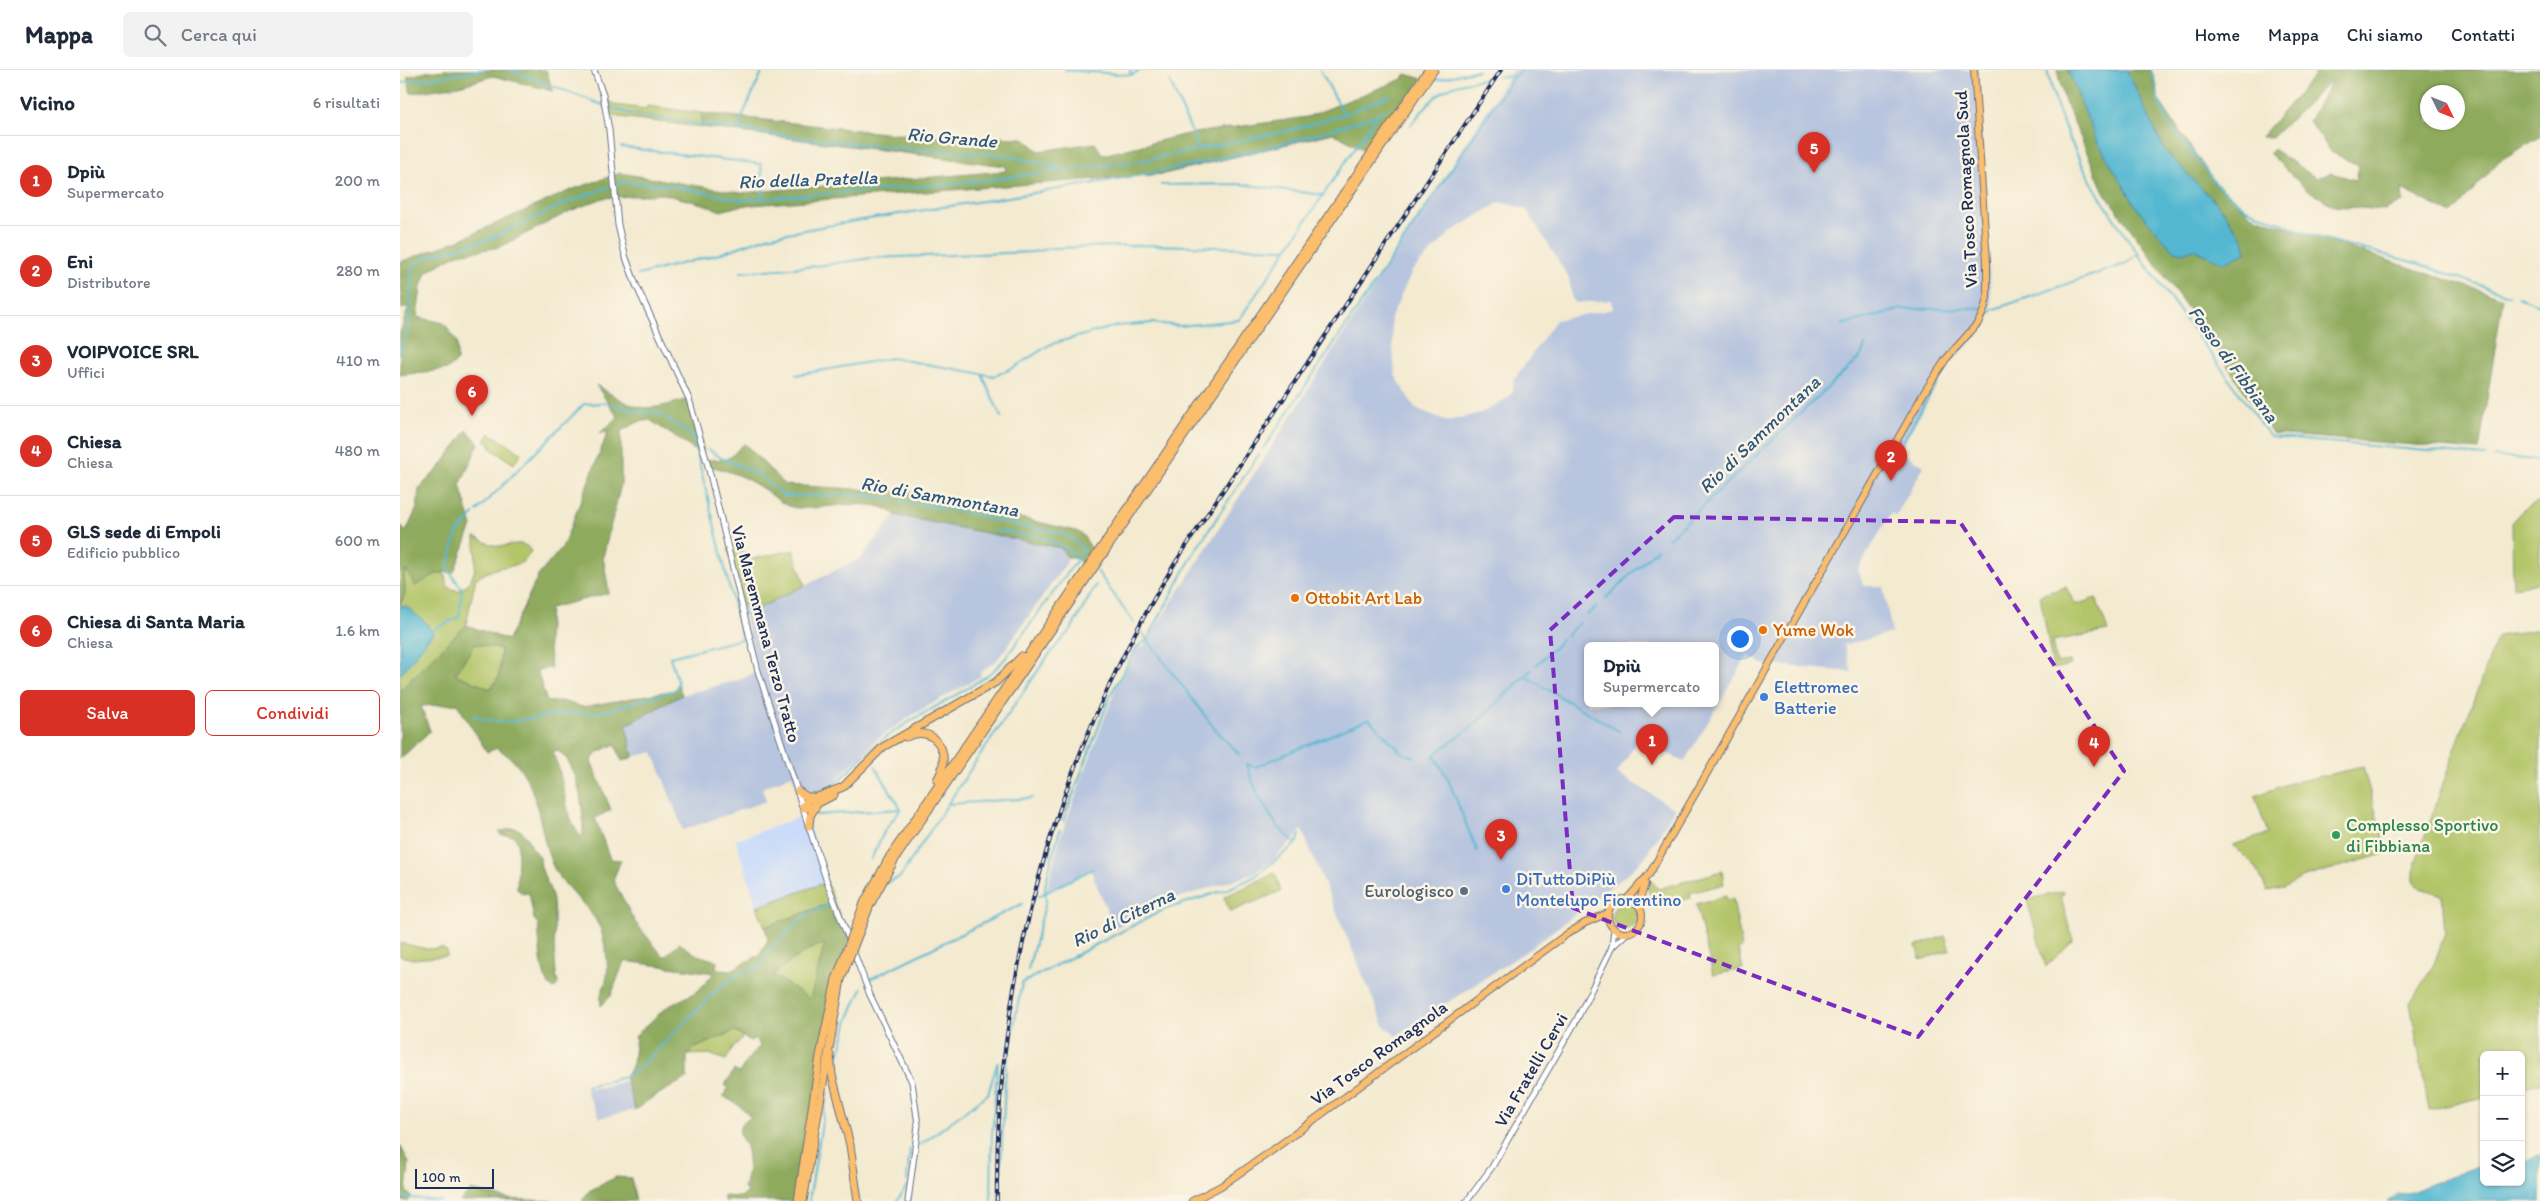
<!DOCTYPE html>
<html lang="it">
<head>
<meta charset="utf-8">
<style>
  body { margin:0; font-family:Itim,sans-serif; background:#f2f2f3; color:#1f2937 }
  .controls { position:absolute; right:15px; bottom:15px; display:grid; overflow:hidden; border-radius:8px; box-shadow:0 1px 4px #0004 }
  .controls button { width:45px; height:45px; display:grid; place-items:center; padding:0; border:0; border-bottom:1px solid #e0e1e3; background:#fff; color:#1f2937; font:25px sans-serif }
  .compass { position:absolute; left:2020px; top:15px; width:45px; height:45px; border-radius:50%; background:#fff; box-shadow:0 1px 4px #0004; rotate:133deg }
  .scale { position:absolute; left:15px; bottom:12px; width:79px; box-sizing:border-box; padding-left:5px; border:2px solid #1b2f5e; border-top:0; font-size:14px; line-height:18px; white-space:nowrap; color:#1b2f5e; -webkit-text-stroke:4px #fcf5e5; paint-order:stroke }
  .you { position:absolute; left:1339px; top:568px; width:18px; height:18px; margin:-12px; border:4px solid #fff; border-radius:50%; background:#1a73e8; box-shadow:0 0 0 8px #1a73e833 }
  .badge { display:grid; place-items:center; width:32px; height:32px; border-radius:50%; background:#d93025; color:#fff; font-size:16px; font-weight:700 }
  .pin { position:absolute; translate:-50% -41px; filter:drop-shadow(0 1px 2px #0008) }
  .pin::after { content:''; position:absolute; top:26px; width:18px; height:15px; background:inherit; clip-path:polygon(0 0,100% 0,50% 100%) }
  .popup { position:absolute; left:1184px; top:572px; width:135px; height:65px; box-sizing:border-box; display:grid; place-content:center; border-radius:8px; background:#fff; filter:drop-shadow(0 1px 4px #0005); font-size:16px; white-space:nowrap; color:#747a83 }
  .popup b { font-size:19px; color:#1f2937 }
  .popup::after { content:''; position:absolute; left:50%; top:100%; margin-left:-10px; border:10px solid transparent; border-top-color:#fff }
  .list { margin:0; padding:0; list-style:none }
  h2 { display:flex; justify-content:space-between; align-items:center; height:65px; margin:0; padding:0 20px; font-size:21px }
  h2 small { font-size:16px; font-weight:400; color:#747a83 }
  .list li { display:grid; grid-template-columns:32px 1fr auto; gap:15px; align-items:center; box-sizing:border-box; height:90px; padding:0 20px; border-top:1px solid #e0e1e3 }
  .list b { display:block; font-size:19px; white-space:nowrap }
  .list p { margin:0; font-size:16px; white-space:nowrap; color:#747a83 }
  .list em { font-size:16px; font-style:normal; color:#747a83 }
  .actions { display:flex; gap:10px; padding:15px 20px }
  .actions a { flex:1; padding:11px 0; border:1px solid #d93025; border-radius:8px; text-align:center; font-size:18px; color:#d93025 }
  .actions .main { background:#d93025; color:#fff }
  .icon { flex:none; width:28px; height:28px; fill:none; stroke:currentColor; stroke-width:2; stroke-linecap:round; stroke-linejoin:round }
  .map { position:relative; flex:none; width:2140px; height:1131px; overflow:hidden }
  header { display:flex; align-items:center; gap:30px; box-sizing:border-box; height:70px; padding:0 25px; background:#fff; border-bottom:1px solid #e0e1e3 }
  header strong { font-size:24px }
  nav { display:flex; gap:28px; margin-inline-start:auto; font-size:18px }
  .search { width:350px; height:45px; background:#f2f2f3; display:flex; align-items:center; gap:12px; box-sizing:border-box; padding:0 18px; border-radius:8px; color:#747a83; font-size:19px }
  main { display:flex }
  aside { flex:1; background:#fff }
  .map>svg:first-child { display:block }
  .built { fill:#cadcf9 }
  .industrial { fill:#b7c5de; fill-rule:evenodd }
  .green { fill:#b3c569; stroke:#677a64 }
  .forest { fill:#8eaa5d; stroke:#546c5e; fill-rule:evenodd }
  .water { fill:#53b7d1; stroke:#377398 }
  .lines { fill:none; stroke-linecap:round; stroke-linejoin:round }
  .stream { stroke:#53b7d1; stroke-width:2 }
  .tertiary-casing { stroke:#677086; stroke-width:7 }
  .primary-casing { stroke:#677086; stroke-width:8 }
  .trunk-casing { stroke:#677086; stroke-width:9 }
  .tertiary { stroke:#fff; stroke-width:5 }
  .primary { stroke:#fabe6d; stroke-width:6 }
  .trunk { stroke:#fabe6d; stroke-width:7 }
  .rail-casing { stroke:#1b2f5e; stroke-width:4 }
  .rail { stroke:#fcf5e5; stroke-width:2; stroke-dasharray:5.5; stroke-linecap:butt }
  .trunk-bridge-casing { stroke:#677086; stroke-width:9; stroke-linecap:butt }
  .trunk-bridge { stroke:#fabe6d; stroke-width:7 }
  .marked { fill:none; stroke:#7b2cbf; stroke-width:4; stroke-dasharray:10 6; stroke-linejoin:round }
  .food-dot { fill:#e8710a; stroke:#fcf5e5; stroke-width:2 }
  .shop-dot { fill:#3f7fe0; stroke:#fcf5e5; stroke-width:2 }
  .leisure-dot { fill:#2e9e5b; stroke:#fcf5e5; stroke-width:2 }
  .service-dot { fill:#5c6f8a; stroke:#fcf5e5; stroke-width:2 }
  .labels { text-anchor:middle; stroke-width:5; stroke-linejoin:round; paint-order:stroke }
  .street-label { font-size:18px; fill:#1b2f5e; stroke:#fcf5e5 }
  .food-label { font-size:18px; fill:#c56008; stroke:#fcf5e5; text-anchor:start }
  .shop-label { font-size:18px; fill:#366cbe; stroke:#fcf5e5; text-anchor:start }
  .leisure-label { font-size:18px; fill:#27864d; stroke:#fcf5e5; text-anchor:start }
  .service-label { font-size:18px; fill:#4e5e75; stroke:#fcf5e5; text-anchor:end }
  .water-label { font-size:19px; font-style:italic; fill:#2c5880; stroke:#fcf5e5 }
</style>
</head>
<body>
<header>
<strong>Mappa</strong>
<div class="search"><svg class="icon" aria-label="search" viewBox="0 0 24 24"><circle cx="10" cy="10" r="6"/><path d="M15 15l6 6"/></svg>Cerca qui</div>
<nav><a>Home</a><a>Mappa</a><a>Chi siamo</a><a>Contatti</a></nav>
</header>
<main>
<aside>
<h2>Vicino<small>6 risultati</small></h2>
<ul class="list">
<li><span class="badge">1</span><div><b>Dpiù</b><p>Supermercato</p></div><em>200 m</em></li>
<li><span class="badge">2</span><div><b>Eni</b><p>Distributore</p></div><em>280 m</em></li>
<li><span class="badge">3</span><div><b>VOIPVOICE SRL</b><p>Uffici</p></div><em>410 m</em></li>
<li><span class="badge">4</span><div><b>Chiesa</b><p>Chiesa</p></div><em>480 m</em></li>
<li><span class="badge">5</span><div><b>GLS sede di Empoli</b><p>Edificio pubblico</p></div><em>600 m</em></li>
<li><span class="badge">6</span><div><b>Chiesa di Santa Maria</b><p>Chiesa</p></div><em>1.6 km</em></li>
</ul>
<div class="actions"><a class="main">Salva</a><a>Condividi</a></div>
</aside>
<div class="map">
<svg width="2140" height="1131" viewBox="0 0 2140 1131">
  <rect width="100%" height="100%" fill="#fcf5e5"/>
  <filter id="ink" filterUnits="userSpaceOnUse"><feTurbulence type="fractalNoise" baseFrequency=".02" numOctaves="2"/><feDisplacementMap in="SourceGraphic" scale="10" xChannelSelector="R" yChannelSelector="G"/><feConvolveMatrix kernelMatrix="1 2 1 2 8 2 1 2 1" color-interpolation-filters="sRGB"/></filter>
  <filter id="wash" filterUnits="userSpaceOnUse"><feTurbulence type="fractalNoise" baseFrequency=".0096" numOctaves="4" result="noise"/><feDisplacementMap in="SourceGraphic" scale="20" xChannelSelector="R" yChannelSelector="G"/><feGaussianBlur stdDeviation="1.12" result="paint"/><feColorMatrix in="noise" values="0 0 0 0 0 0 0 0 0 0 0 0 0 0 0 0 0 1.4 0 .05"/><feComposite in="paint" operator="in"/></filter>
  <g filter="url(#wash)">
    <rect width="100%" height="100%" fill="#f3ead0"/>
    <path class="built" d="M406 745 427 812 357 837 336 770Z"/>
    <g class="industrial">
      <path d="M1113 0H1578L1591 234 1584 251 1548 291 1498 380 1524 396 1496 446 1491 443 1458 500 1464 516H1483L1492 563 1444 575 1452 602 1363 594 1348 585 1284 692 1239 668 1217 703 1275 739 1245 787 1226 805 1125 882 996 966 984 956 902 760 872 791 852 804 775 829 714 858 690 798 646 823 660 768 716 618 739 576 743 577ZM1100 132 1126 139 1169 208 1172 229 1176 233 1211 230 1213 239 1156 250 1113 311V320L1109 327 1081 343 1048 351 1015 338 995 305 991 248 1012 201 1051 162ZM1188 576H1316V634H1188Z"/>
      <path d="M495 445 661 478 665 482 667 492 609 574 598 589 580 603 581 606 516 643 477 669 432 714 411 722 398 721 392 705 362 718 366 731 283 760 253 682 233 687 226 655 282 625 342 609 358 601 342 536 357 539 461 488Z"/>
      <path d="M225 1011 235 1040 200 1048 186 1021 188 1018 202 1017Z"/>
    </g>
    <g class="green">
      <path d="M208 30 215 35 246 39 247 36 302 43 301 57 211 46Z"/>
      <path d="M90 363 121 383 114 394 90 378 92 375 85 371Z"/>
      <path d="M2140 431V513L2113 517 2112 452C2120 442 2128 434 2140 431Z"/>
      <path d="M75 467C82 470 90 475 98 476 110 477 123 468 131 481 123 497 114 495 98 498 91 500 83 505 76 508L66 555 0 620V605L33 563 6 536H0L5 523 4 501H7L19 514 27 507 44 502 48 517 58 521C80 509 75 490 75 467Z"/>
      <path d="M340 475 347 490 393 480 405 515 357 539 342 536 328 478Z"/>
      <path d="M1666 517 1675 535 1696 528 1708 561 1652 571 1656 593 1670 591 1671 595 1653 599 1640 525Z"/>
      <path d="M2140 559V1013L2121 1018V985H2084V1027L2029 1040 2010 933 2034 894 2045 863 2042 825 2020 818 2013 811V801L2055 679 2098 566Z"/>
      <path d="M75 574 101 578 99 607 90 619 54 604Z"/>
      <path d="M1963 697 1987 783 1901 808 1884 818 1867 821 1857 799 1833 775 1868 764 1855 726 1890 713Z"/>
      <path d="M1322 801 1324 814 1290 823 1291 828C1273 832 1259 840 1248 821L1250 809 1258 819Z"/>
      <path d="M875 803 881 821 830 842 824 827Z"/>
      <path d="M427 812 434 832 365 857 357 837Z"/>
      <path d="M1663 821 1664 824 1660 825 1673 870 1646 897 1627 830Z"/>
      <path d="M1326 826 1327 830 1333 829 1342 878 1338 879 1343 899 1313 905 1296 834Z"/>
      <circle cx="1225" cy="846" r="13"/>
      <path d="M1545 866 1550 880 1521 890 1516 876Z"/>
      <path d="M0 873 27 879 42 878 47 881V886L13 889 0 886Z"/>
      <path d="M425 873 410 930 373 905C386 893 408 877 425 873Z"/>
      <path d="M335 961 344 966 332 979 326 990 309 984 287 985 295 978Z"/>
    </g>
    <g class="forest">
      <path d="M46 0H146L153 21 93 6 59 16 11 23 7 7 26 2Z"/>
      <path d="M1657 0H1751L1758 29 1815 113 1852 146 2103 228 2079 380 1873 364 1804 261 1704 122 1664 29Z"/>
      <path d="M1919 0H2140V67L2099 91 2052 144 2002 119 2003 132 1985 140 1934 136 1906 119 1869 83 1873 79 1916 108 1931 103 1956 110 1959 96 1931 82 1909 51 1933 9 1873 67H1861ZM2028 22H2058V52H2028Z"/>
      <path d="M1006 4 1022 9 970 83 933 63 764 104 339 136 321 141 303 134 263 124 203 128 170 141 100 177 58 184 26 202 21 217 17 247 44 253 57 272V291L48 299 0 305V263L9 236 2 239 0 192 59 170 171 120 220 103 341 123 606 101V96L301 57 302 43 493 64 623 68 639 81 695 73 703 85 787 64 907 47 1002 9Z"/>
      <path d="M196 315C239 341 240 343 289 329L304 381H296L250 350 238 352 221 361V414L203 487 209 523 150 538 148 571 151 598 137 600 147 632 161 631 183 637 275 620 278 613 282 625 226 655 233 687 222 691 215 674 197 683 191 691 211 740 195 748 210 789 221 790 213 810 235 852 262 885 266 886 279 873 297 885 317 891 316 899 329 901 359 885 368 870 365 857 434 832 449 870 436 909 398 1131H324V1126L341 1127 347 1122 344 1118C348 1104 350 1091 346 1077 344 1070 338 1067 340 1058 341 1052 346 1050 351 1048L340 1036 323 1026 328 1018 325 1015 334 1000 339 1003 347 990 360 976 356 968 350 971 335 961 295 978 287 985V1008L250 1029 235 1040 225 1007 233 994 236 965 267 937 298 921 314 903 224 891 211 926 201 936C199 925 203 921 206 911 210 898 205 871 200 858 191 836 161 817 152 794 135 752 143 706 97 678L87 682 57 634 21 636 30 661 0 689V620L66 555 108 570 138 506 163 476 208 362 200 363 218 347ZM75 574 101 579 99 607 90 619 55 604ZM156 680C179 691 184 742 183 764L181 767C162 743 166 710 153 684ZM425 874 410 929 373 905C385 895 410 876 425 874Z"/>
      <path d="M67 360 79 373 60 415 72 456 54 502C31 502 32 508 15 516L7 501H4L5 523 0 535V455L6 462 17 438 19 418 40 397Z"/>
      <path d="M345 374 385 415 527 423 599 443 676 461 682 464 696 485 686 500 678 489 667 487 661 478 495 445C476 425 423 440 398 438 384 437 375 427 365 420 347 408 329 400 308 396L307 390C314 389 325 391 330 387 337 382 337 378 345 374Z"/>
      <path d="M114 758C129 760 129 780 140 787 139 802 151 815 153 831 156 859 152 885 158 914L154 919C139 911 140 869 138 854L134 849 129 823 123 824 117 819 118 773 114 766 101 765 99 762Z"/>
      <path d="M0 1075 9 1093 6 1122 11 1126 9 1131H0Z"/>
      <path d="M216 1107 231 1108 236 1131H182L189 1121Z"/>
      <path d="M71 1120 109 1129 152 1131H60Z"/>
    </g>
    <g class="water">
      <path d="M1668 0H1727L1765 81 1821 138 1845 172 1846 183 1823 193 1794 179 1783 183 1774 181 1738 140 1695 68Z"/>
      <path d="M0 536H6L26 553 33 563 0 605Z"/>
      <path d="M2140 1086V1131H1987L1998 1124 2011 1122 2078 1096 2084 1100V1112H2121V1092Z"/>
    </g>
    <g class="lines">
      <g class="stream">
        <path d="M110 0 208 37 231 44 400 68 523 80 602 85 666 99"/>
        <path d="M665 0 731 5 741 0"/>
        <path d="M730 0 731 5"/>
        <path d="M920 0 944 44"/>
        <path d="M1647 0C1664 79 1710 146 1757 210 1795 263 1834 314 1870 367L2085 386"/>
        <path d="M1751 0 1757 17 1758 29 1767 50 1817 115 1846 139 1917 167 2016 193 2109 225"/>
        <path d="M1098 7 1114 6"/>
        <path d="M1036 10 1078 0"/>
        <path d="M770 12 799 79"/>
        <path d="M0 13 84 0"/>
        <path d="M1011 55C1036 23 1044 14 1086 9"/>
        <path d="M337 58 363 0"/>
        <path d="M221 77 361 94 363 128"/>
        <path d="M761 115 840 114 923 125"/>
        <path d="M341 202 416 196 472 188 633 182 652 178 753 175 887 179"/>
        <path d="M238 205 319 184 367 167C571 127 780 113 977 45L985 39"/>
        <path d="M2118 227 2140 235"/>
        <path d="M1441 255 1502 239 1580 238"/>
        <path d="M0 282 9 253 12 200 15 195 28 186 89 169 168 132 222 112 274 116 340 130 553 114 740 91 891 60 945 44 990 25"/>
        <path d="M582 304 601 347"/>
        <path d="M396 305 492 288 594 306 613 298 651 274 716 256 753 253 780 256 839 250 977 45"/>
        <path d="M211 334 234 341 259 343 298 370"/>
        <path d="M308 379 321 388 356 403 384 426 465 425 570 443 602 452 659 463 670 467 684 480 604 590 593 601C555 630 509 647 472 678 451 694 441 719 411 722"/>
        <path d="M863 379 1114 6 1123 0"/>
        <path d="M1499 379 1549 292 1580 261 1592 240 1725 194 1738 184"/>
        <path d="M2095 387 2140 390"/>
        <path d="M77 441 184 334 205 333"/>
        <path d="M594 460C621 465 658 465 677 488"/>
        <path d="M1268 469 1461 286 1465 275"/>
        <path d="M697 501 734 553"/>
        <path d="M1205 529 1257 479"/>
        <path d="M1187 545 1196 537"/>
        <path d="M740 560 815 659 839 684"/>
        <path d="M30 561 59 547 62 519 47 498 57 463 74 444"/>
        <path d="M1166 566 1179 553"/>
        <path d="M1136 595 1162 570"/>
        <path d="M1125 606 1219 661"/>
        <path d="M74 645 82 649 107 652 162 644 193 643 206 641 275 620 278 613 270 587 342 569 293 367"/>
        <path d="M847 694 855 697 969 649 1002 683 1014 687"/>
        <path d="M847 694C853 719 874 760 897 773"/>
        <path d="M475 696 501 739"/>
        <path d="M550 734 632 728"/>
        <path d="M416 745 501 739"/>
        <path d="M663 751 711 624 737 577 747 570 795 481 859 384"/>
        <path d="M1077 781 1047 707 1034 685 1073 656 1131 600"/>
        <path d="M471 789 485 760 501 739"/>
        <path d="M483 814 500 807 570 700 648 586 672 558 696 515"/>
        <path d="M639 826 692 799"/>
        <path d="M628 900 646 831 645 816 652 787 660 760"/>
        <path d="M468 910 622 834"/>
        <path d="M435 1000 448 950 462 918"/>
        <path d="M187 1016 225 1007 240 997 319 918 334 907 361 896 364 885 404 846 432 833"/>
        <path d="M520 1075 588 1024 597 994"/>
        <path d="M507 1111 510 1079"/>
        <path d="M0 1127 41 1131"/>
        <path d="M409 1131 427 1023"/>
        <path d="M497 1131 507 1116"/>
        <path d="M591 1131 592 1065 598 992"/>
        <path d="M599 1131 606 995 622 913 763 840 828 819 854 807 897 773 900 765"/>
      </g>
    </g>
  </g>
  <g filter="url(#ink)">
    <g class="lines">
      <g class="tertiary-casing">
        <g id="tertiary">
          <path d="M194 0 203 25 209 60 218 155 225 185 236 215 289 329 308 396 358 601 427 812 470 925 512 1012 518 1055 508 1131"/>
          <path d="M1212 877 1227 863"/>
          <path d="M1067 1131 1092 1097 1176 951 1212 877 1214 858"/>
        </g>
      </g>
      <g class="primary-casing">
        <g id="primary">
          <path d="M1227 829 1250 803 1525 321 1546 289 1578 253 1584 240 1587 227V192L1574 0"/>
          <circle cx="1225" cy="846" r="17"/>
          <path d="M1238 835 1245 814"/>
          <path d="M792 1131 821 1116 870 1082 1167 864 1185 853 1208 843"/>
        </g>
      </g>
      <g class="trunk-casing">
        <g id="trunk">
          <path d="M506 667C534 653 554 683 537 710"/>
          <path d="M398 721 407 727H413"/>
          <path d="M403 736 407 731 443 717 483 677 596 612 622 586"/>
          <path d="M404 738H409L434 725"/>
          <path d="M409 756 410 746 416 736"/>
          <path d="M490 786 1028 0"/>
          <path d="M495 789 1034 0"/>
          <path d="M430 985 432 1005 450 1075 458 1131"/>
          <path d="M398 1131 420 986 436 909"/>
          <path d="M403 1131 441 909"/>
        </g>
      </g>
      <use href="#tertiary" class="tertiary"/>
      <use href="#primary" class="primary"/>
      <use href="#trunk" class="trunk"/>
      <g class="rail-casing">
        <path id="rail" d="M597 1131C594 907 658 684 775 493L1101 0"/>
      </g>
      <use href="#rail" class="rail"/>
      <g class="trunk-bridge-casing">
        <g id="trunk-bridge">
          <path d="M436 909 464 833 490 786"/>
          <path d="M441 909 470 835 495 789"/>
        </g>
      </g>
      <use href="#trunk-bridge" class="trunk-bridge"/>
    </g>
  </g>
  <path class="marked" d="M1274 447 1560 452 1724 701 1518 967 1173 838 1150 560Z"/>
  <g class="food-dot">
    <circle cx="895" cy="528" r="5"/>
    <circle cx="1363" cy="560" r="5"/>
  </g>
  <g class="shop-dot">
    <circle cx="1364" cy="627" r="5"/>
    <circle cx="1106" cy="819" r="5"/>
  </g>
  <circle class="leisure-dot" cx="1936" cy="765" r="5"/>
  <circle class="service-dot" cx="1064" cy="821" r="5"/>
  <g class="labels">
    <g class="street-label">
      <text transform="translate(1566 119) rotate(-93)" y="6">Via Tosco Romagnola Sud</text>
      <text transform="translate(366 564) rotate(75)" y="6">Via Maremmana Terzo Tratto</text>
      <text transform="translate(979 983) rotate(-36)" y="6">Via Tosco Romagnola</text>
      <text transform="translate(1131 1000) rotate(-60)" y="6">Via Fratelli Cervi</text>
    </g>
    <g class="food-label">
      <text x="905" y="534">Ottobit Art Lab</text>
      <text x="1373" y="566">Yume Wok</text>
    </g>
    <g class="shop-label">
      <text x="1374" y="623">Elettromec<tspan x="1374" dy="21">Batterie</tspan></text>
      <text x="1116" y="815">DiTuttoDiPiù<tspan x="1116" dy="21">Montelupo Fiorentino</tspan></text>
    </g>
    <g class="leisure-label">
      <text x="1946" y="761">Complesso Sportivo<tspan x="1946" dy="21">di Fibbiana</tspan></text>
    </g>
    <g class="service-label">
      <text x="1054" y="827">Eurologisco</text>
    </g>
    <g class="water-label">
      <text transform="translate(552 67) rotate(5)" y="7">Rio Grande</text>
      <text transform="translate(408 109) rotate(-2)" y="7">Rio della Pratella</text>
      <text transform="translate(1834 294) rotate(54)" y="7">Fosso di Fibbiana</text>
      <text transform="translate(1359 364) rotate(-44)" y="7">Rio di Sammontana</text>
      <text transform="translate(540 426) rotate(10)" y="7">Rio di Sammontana</text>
      <text transform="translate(723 847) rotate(-26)" y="7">Rio di Citerna</text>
    </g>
  </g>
</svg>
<div class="controls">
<button>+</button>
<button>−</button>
<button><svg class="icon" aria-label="layers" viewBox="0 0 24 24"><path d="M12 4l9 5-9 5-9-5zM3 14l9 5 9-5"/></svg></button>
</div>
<svg class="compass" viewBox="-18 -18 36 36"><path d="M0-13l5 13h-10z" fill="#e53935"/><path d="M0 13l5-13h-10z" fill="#747a83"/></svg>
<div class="scale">100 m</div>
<div class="you"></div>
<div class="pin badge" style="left:1252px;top:695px">1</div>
<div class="popup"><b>Dpiù</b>Supermercato</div>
<div class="pin badge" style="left:1491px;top:411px">2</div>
<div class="pin badge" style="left:1101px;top:790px">3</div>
<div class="pin badge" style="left:1694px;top:697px">4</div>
<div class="pin badge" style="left:1414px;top:103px">5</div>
<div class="pin badge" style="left:72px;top:346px">6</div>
</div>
</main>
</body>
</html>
